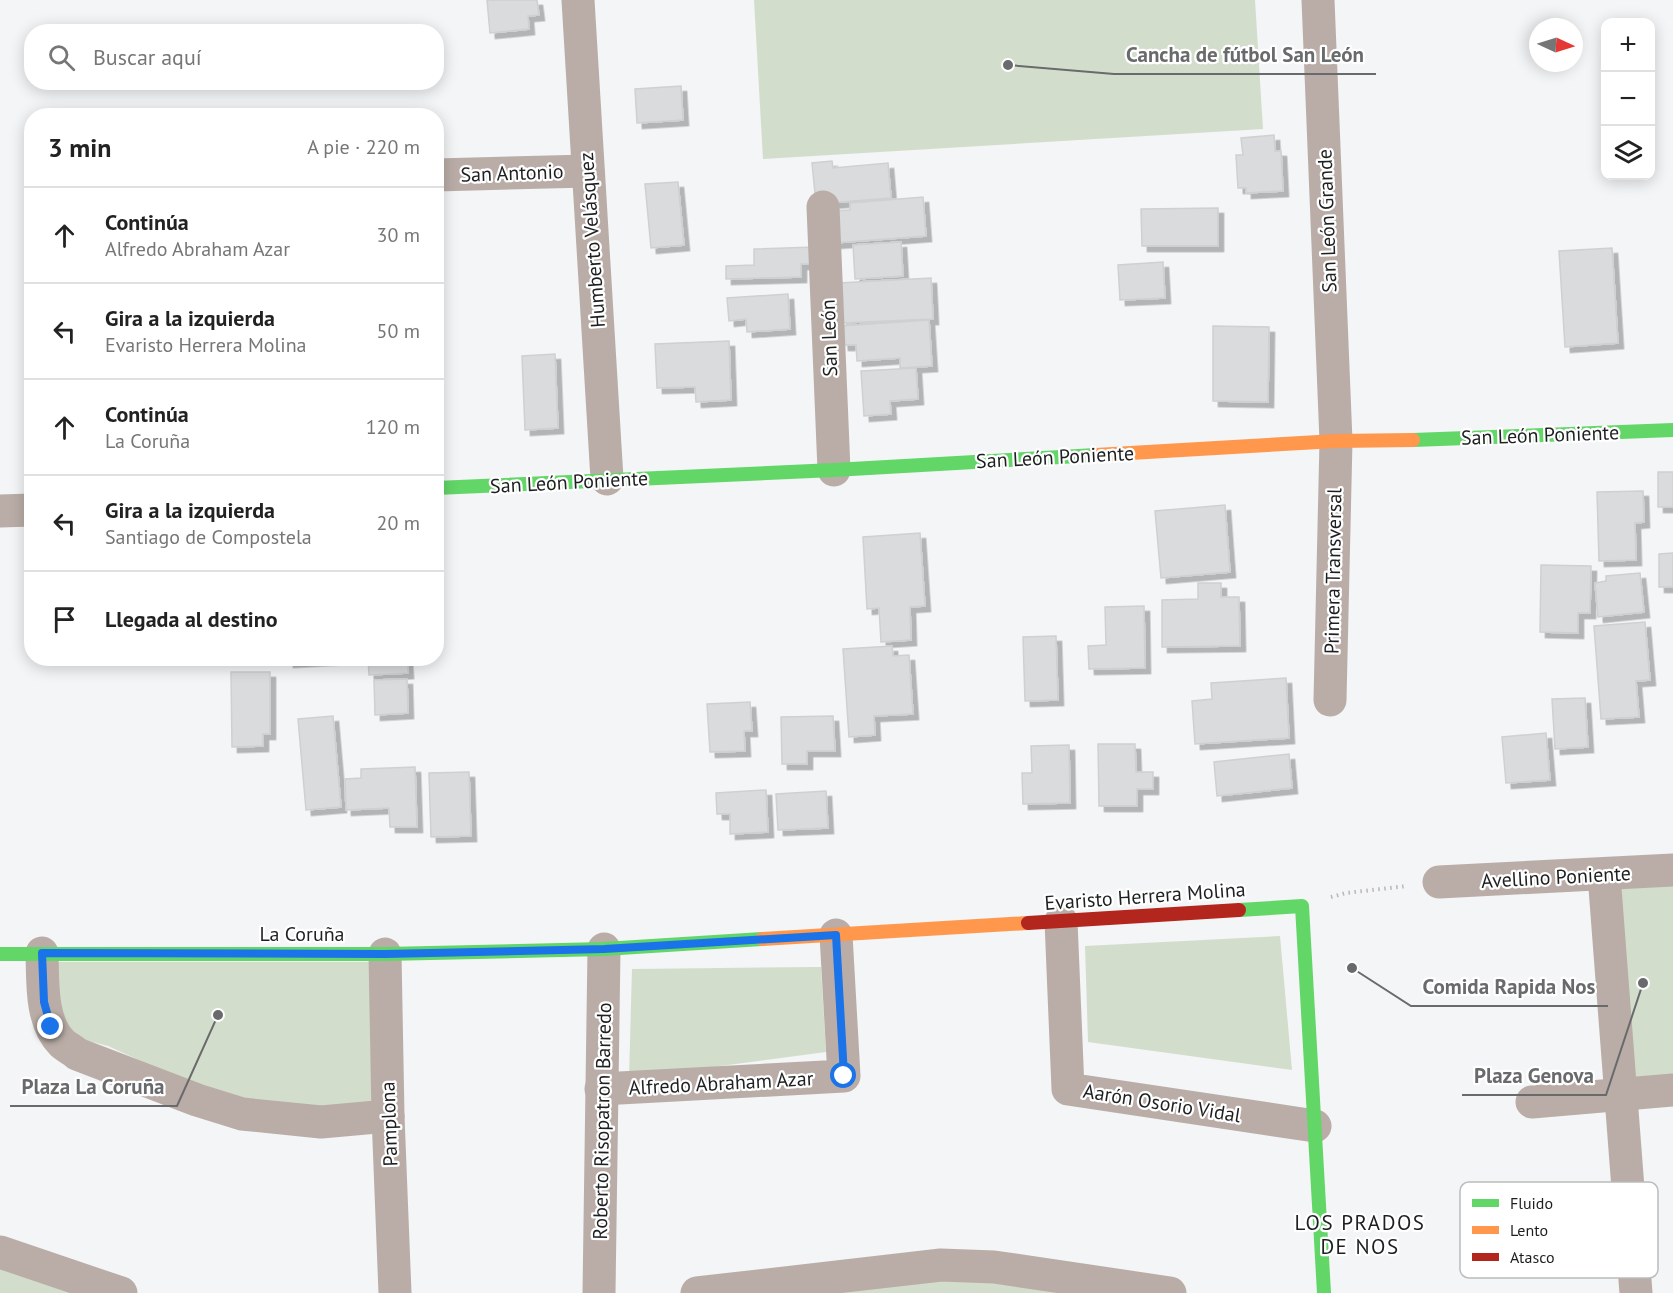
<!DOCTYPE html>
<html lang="es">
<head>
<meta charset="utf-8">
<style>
  body { margin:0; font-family:"PT Sans",sans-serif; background:#f6f6f6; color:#222 }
  .controls { position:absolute; right:18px; top:18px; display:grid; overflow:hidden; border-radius:12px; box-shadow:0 3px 15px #0003 }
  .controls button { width:54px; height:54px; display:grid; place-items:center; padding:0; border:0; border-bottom:2px solid #e0e0e0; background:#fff; color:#222; font:30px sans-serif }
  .compass { position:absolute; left:1529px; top:18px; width:54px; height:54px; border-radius:50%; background:#fff; box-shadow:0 3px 15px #0003; rotate:94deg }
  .stop { position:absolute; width:18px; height:18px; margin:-14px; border:4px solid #1a73e8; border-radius:50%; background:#fff }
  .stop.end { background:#1a73e8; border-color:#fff; box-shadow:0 2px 6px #0008 }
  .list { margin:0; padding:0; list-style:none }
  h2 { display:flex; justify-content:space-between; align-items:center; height:78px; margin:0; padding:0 24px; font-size:26px }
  h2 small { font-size:20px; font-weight:400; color:#767676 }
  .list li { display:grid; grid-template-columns:39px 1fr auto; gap:18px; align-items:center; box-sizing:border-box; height:96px; padding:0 24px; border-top:2px solid #e0e0e0 }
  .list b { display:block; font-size:22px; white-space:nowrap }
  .list p { margin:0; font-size:20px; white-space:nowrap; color:#767676 }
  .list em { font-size:20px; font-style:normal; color:#767676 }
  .icon { flex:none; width:33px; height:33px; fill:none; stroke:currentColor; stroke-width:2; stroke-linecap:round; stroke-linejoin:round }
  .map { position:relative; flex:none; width:1673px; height:1293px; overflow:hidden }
  .search { position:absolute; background:#fff; box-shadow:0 3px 15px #0003; left:24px; top:24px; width:420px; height:66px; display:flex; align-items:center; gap:15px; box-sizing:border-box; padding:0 21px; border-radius:24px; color:#767676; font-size:22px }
  .panel { position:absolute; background:#fff; box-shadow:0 3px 15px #0003; left:24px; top:108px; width:420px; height:558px; border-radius:24px }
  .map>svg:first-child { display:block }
  .green { fill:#d3ddcc }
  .building { fill:#dadbdc; stroke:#cfd0d2; stroke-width:1.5; filter:url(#shadow) }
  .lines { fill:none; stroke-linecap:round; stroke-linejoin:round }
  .path { stroke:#bcb6b4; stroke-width:4; stroke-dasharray:1.5 4.5; stroke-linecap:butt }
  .street { stroke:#baada7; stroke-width:33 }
  .fast { stroke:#63d668; stroke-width:14 }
  .slow { stroke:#ff974d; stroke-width:14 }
  .jam { stroke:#b3261e; stroke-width:14 }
  .route { stroke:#1a73e8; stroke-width:8 }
  .labels { text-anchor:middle; stroke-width:4.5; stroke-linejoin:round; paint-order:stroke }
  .street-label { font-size:20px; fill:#1d1f20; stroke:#fff }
  .neighbourhood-label { font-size:21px; letter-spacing:1.5px; fill:#1d1f20; stroke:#fff }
  .key { fill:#fff; stroke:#bbbcbc; stroke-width:1.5 }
  .key-label { font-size:16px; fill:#1d1f20 }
  .leader { fill:none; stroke:#686a6b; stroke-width:2 }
  .callout-dot { fill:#686a6b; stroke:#fff; stroke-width:2 }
  .callout-label { font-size:21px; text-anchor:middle; font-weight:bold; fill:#686a6b; stroke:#fff; stroke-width:4.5; stroke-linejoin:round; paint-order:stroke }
</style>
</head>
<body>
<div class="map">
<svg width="1673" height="1293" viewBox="0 0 1673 1293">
  <defs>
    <filter id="shadow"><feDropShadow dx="5.5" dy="5.5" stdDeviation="0" flood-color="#0004"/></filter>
  </defs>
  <rect width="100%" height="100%" fill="#f3f5f7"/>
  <g class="green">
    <path d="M754 0H1255L1263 129 763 159Z"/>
    <path d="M1673 880V1082L1619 1086 1606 884Z"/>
    <path d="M1280 936 1292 1070 1088 1042 1085 946Z"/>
    <path d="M50 962H377L380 1105 315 1108 255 1102 167 1073 108 1046 62 1034Z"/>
    <path d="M821 967 826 1052 629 1078 632 969Z"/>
    <path d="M0 1263 94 1293H0Z"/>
    <path d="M941 1276 1073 1293H777Z"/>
  </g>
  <g class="building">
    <path d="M487 0H537L539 15 528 16 529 29 490 33Z"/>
    <path d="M681 86 683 120 637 123 635 89Z"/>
    <path d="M1274 135 1275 151H1281L1283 191 1246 193V188H1238L1236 155H1243L1241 138Z"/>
    <path d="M832 161 833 168 888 163 891 198 816 204 812 163Z"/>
    <path d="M678 182 684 245 651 248 645 184Z"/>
    <path d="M923 197 926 236 834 243 831 211 850 210V203Z"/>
    <path d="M1218 208V246H1142L1141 209Z"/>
    <path d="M901 242 903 276 855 279 853 245Z"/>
    <path d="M815 247 816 264H801V277L726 279V266L754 265V249Z"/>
    <path d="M1612 248 1618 343 1565 347 1559 251Z"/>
    <path d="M1163 262 1165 298 1120 300 1118 265Z"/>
    <path d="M931 278 933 319 841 323 839 283Z"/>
    <path d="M788 294 790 329 747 332 746 319 729 321 727 298Z"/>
    <path d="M929 320 932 366 900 368V358L857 361 856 345H843L841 326Z"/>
    <path d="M1213 326 1269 327 1268 402 1213 401Z"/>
    <path d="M729 341 731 400 696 402 695 387 657 388 655 344Z"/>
    <path d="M555 354 558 428 525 430 522 356Z"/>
    <path d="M916 368 918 399 890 401 891 414 864 416 861 371Z"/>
    <rect x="1658" y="472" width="15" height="35"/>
    <path d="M1643 491 1644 522 1635 523 1636 560 1599 561 1597 492Z"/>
    <path d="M1225 505 1230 572 1161 578 1155 511Z"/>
    <path d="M920 533 925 606 910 607 911 640 881 642 879 608 867 609 863 537Z"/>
    <path d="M1673 553V587H1659V554Z"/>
    <path d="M1541 565 1591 566 1590 613H1578V633L1540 632Z"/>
    <path d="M1640 573 1644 612 1598 617 1595 583 1606 581V576Z"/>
    <path d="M1198 583H1221V597H1239L1240 646 1162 647V600L1198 599Z"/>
    <path d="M1144 606 1145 668 1089 669 1088 646 1106 645 1105 607Z"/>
    <path d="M1645 622 1650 680 1636 681 1639 717 1601 719 1594 626Z"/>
    <path d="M1056 636 1058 700 1025 701 1023 637Z"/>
    <path d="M892 646 893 656 909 655 913 714 874 716 875 735 849 737 843 649Z"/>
    <path d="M288 658H338V659L288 662Z"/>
    <path d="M368 658H407L408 673 369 675Z"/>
    <path d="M231 672H270V734H263V746L232 747Z"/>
    <path d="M1286 678 1289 738 1195 744 1192 701 1212 699 1211 683Z"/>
    <path d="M407 679 408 713 375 715 374 680Z"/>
    <path d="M1585 698 1588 747 1555 749 1552 699Z"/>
    <path d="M750 702 752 731H744L745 751 710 752 707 704Z"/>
    <path d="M333 716 341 807 306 810 298 719Z"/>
    <path d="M833 716 835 751H807V764H782L781 717Z"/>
    <path d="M1546 733 1550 780 1506 783 1502 737Z"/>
    <path d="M1098 744H1135L1136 772H1153V789H1137V806H1099Z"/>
    <path d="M1069 745 1070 803 1023 804 1022 773H1032L1031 746Z"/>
    <path d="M1289 754 1292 788 1217 796 1214 762Z"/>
    <path d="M415 767 417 827H390L389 808 346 810 345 779 361 778V769Z"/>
    <path d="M469 772 471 836 431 837 429 773Z"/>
    <path d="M766 790 768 832 730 834V814H717L716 793Z"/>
    <path d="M826 791 828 828 778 830 776 794Z"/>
  </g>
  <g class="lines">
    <path class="path" d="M1331 897 1346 893 1407 886"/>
    <g class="street">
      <path d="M578 0 607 479"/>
      <path d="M1318 0 1336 441 1330 700"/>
      <path d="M436 175 588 171"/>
      <path d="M823 207 834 470"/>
      <path d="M0 511 32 510"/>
      <path d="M1604 875 1636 1293"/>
      <path d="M1439 882 1673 870"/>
      <path d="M1061 921 1068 1089 1315 1126"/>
      <path d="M42 953C43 981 40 1021 62 1043 66 1047 73 1050 77 1054L197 1100 242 1114 321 1122 388 1116"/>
      <path d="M385 954 388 1116 395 1293"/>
      <path d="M601 1089 844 1076 836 935"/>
      <path d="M1532 1102 1673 1090"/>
      <path d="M0 1252 121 1293"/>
      <path d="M599 1293 604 949"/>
      <path d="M697 1293 941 1265 994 1267 1170 1293"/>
    </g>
    <g class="fast">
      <path d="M1413 440 1673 430"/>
      <path d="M436 488 834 470 1096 455"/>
      <path d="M1239 910 1302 906 1324 1293"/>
      <path d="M0 954H385L604 949 762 939"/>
    </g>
    <g class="slow">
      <path d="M1096 455 1336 441 1413 440"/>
      <path d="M762 939 1028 923"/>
    </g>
    <path class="jam" d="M1028 923 1239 910"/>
  </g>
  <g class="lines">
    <path class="route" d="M51 1027 44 1002 42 953 385 954 604 949 836 935 844 1076"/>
  </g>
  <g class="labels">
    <g class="street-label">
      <text transform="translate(512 173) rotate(-2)" y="7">San Antonio</text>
      <text transform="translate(1327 221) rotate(-92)" y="7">San León Grande</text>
      <text transform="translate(592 240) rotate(-94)" y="7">Humberto Velásquez</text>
      <text transform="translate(829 338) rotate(-92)" y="7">San León</text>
      <text transform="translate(1540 435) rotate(-2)" y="7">San León Poniente</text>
      <text transform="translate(1055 457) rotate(-3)" y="7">San León Poniente</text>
      <text transform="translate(569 482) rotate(-3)" y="7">San León Poniente</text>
      <text transform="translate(1333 571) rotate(-89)" y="7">Primera Transversal</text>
      <text transform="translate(1556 877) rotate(-3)" y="7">Avellino Poniente</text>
      <text transform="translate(1145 896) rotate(-4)" y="7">Evaristo Herrera Molina</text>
      <text x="302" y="941">La Coruña</text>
      <text transform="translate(721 1083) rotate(-3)" y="7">Alfredo Abraham Azar</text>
      <text transform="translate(1162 1103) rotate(9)" y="7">Aarón Osorio Vidal</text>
      <text transform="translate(602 1121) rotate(-89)" y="7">Roberto Risopatron Barredo</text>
      <text transform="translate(389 1124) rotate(-92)" y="7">Pamplona</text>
    </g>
    <g class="neighbourhood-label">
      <text x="1360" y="1230">LOS PRADOS<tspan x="1360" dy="24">DE NOS</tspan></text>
    </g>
  </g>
  <rect x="1460" y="1182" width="198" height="96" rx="9" class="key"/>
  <rect x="1472" y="1199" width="27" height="8" fill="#63d668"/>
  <rect x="1472" y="1226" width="27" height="8" fill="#ff974d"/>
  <rect x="1472" y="1253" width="27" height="8" fill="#b3261e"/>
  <g class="key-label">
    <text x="1510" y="1209">Fluido</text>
    <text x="1510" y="1236">Lento</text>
    <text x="1510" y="1263">Atasco</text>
  </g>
  <path class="leader" d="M1008 65L1114 74H1376M1352 968L1411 1006H1608M1643 983L1606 1095H1462M218 1015L177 1106H10"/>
  <g class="callout-dot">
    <circle cx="1008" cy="65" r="6"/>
    <circle cx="1352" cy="968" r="6"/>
    <circle cx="1643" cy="983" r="6"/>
    <circle cx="218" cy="1015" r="6"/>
  </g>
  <g class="callout-label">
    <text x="1245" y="62">Cancha de fútbol San León</text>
    <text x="1509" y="994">Comida Rapida Nos</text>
    <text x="1534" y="1083">Plaza Genova</text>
    <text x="93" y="1094">Plaza La Coruña</text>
  </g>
</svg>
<div class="controls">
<button>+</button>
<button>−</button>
<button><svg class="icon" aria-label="layers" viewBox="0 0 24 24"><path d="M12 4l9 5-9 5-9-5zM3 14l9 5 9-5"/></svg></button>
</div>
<svg class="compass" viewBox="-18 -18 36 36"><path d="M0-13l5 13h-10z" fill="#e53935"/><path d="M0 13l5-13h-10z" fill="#767676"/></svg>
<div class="stop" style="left:844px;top:1076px"></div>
<div class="stop end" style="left:51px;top:1027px"></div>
<div class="search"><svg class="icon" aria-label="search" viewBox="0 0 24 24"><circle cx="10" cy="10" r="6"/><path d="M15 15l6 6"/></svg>Buscar aquí</div>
<section class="panel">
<h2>3 min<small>A pie · 220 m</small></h2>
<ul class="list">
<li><svg class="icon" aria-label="ahead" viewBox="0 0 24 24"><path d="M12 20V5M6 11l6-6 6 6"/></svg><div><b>Continúa</b><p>Alfredo Abraham Azar</p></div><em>30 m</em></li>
<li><svg class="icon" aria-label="left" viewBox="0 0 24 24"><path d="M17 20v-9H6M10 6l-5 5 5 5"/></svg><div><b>Gira a la izquierda</b><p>Evaristo Herrera Molina</p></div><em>50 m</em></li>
<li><svg class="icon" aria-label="ahead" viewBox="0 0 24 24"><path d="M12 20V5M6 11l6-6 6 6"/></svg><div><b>Continúa</b><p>La Coruña</p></div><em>120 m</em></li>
<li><svg class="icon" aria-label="left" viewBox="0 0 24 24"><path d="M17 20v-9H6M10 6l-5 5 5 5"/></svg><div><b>Gira a la izquierda</b><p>Santiago de Compostela</p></div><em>20 m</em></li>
<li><svg class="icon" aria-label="arrive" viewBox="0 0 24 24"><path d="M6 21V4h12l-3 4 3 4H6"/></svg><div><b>Llegada al destino</b></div></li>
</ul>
</section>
</div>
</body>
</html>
